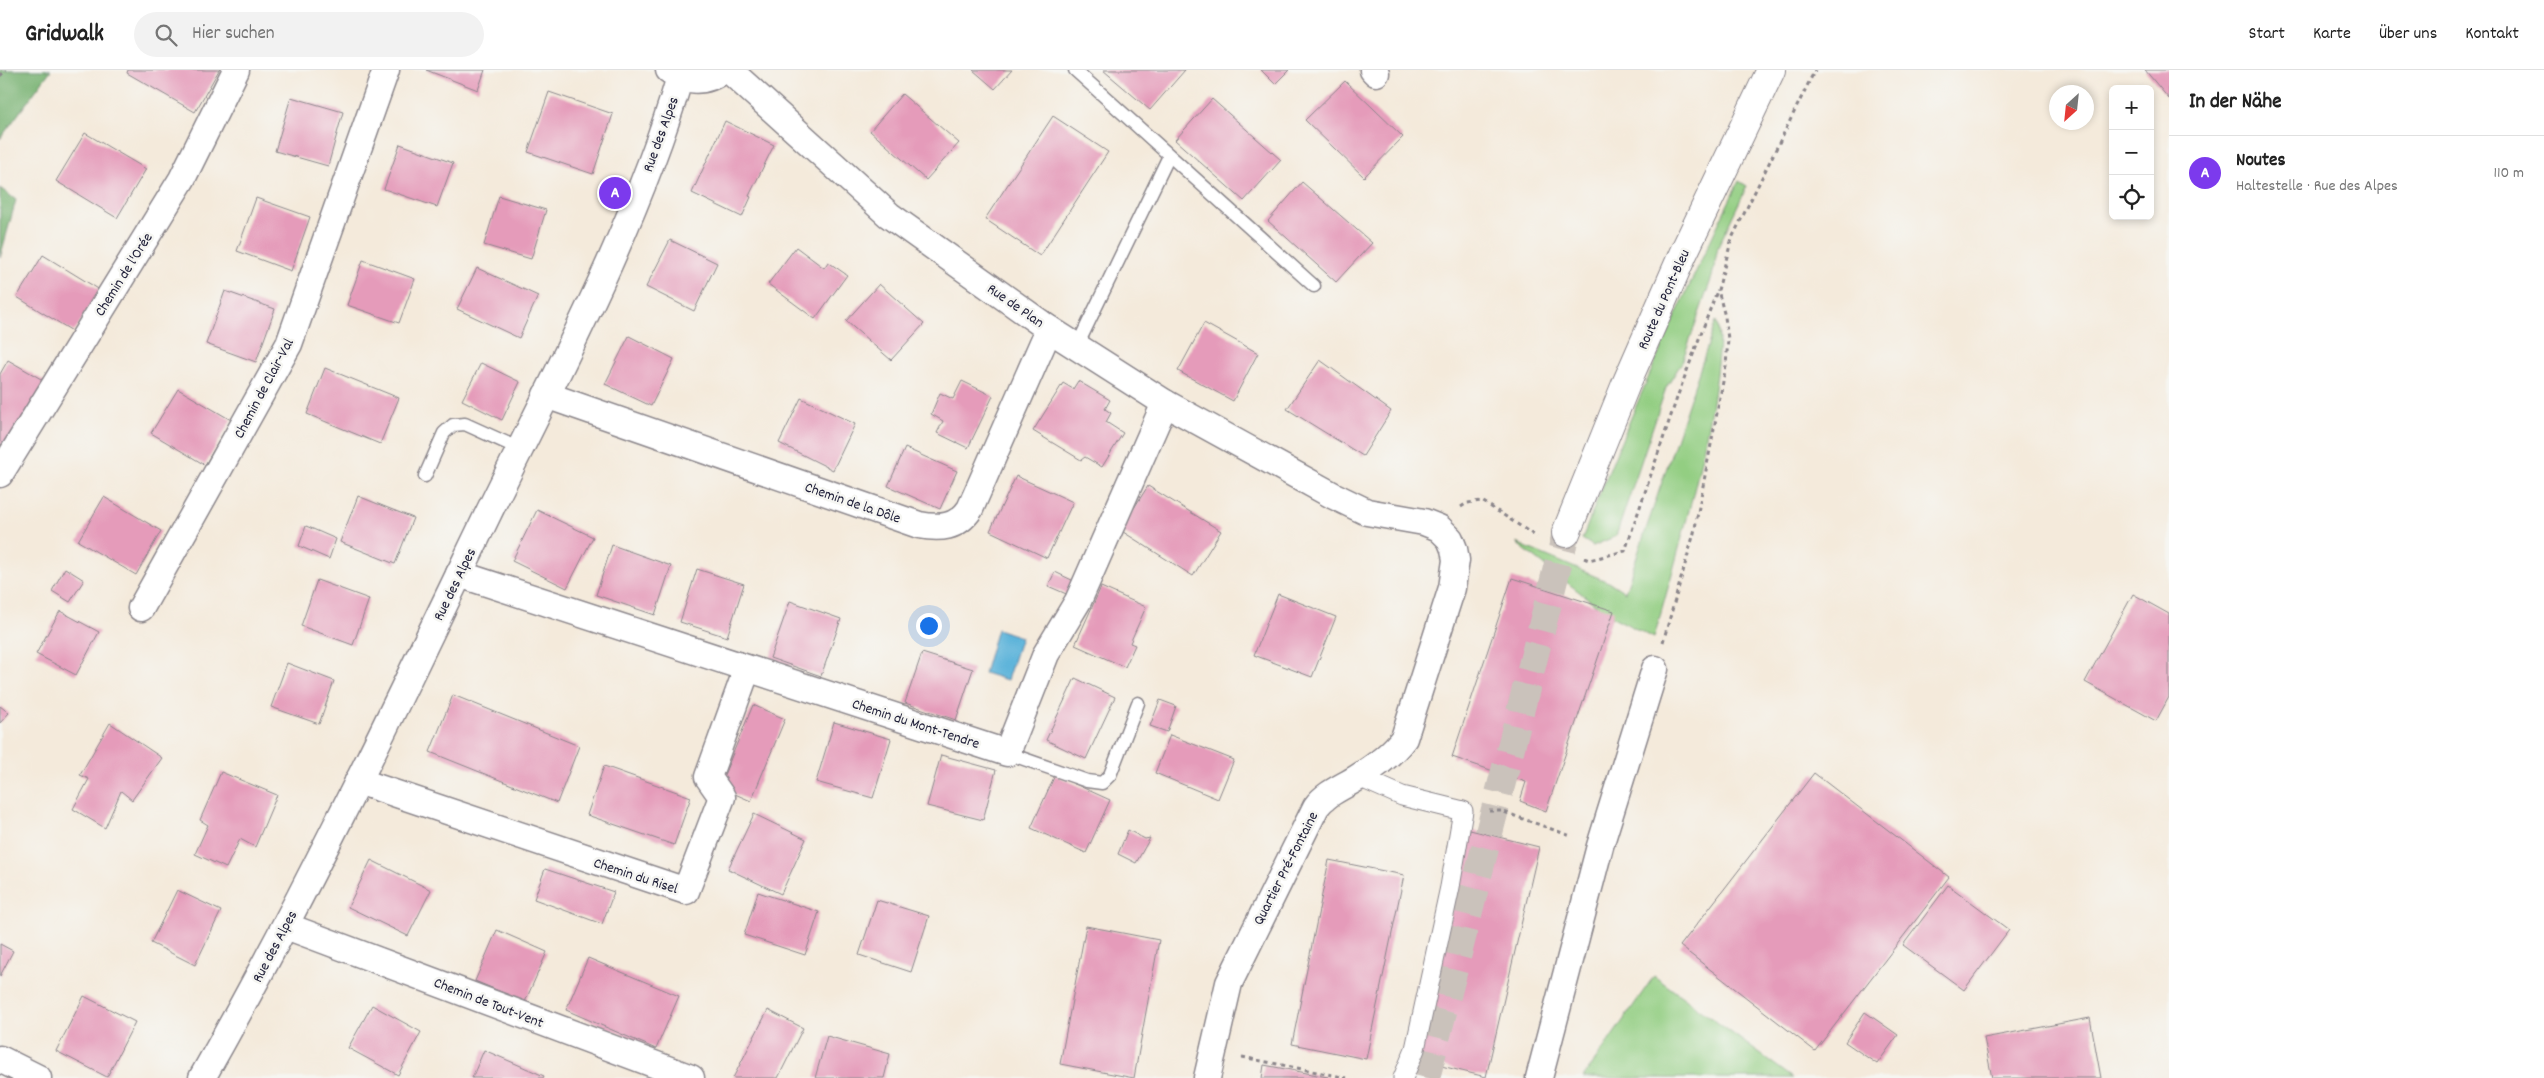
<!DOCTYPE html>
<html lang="de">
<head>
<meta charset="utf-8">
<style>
  body { margin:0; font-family:Dekko,sans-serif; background:#f2f2f2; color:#222 }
  .controls { position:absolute; right:15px; top:15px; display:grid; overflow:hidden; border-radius:8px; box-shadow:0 2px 8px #0003 }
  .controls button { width:45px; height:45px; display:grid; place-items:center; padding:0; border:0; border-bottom:1px solid #e0e0e0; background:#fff; color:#222; font:25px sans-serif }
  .compass { position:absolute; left:2049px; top:15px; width:45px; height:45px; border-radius:50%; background:#fff; box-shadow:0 2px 8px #0003; rotate:207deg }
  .you { position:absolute; left:928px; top:555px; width:18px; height:18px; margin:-12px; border:4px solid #fff; border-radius:50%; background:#1a73e8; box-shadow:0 0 0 8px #1a73e833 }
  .badge { display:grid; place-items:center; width:32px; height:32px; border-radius:50%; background:#7c3aed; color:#fff; font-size:16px; font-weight:700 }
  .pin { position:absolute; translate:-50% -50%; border:2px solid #fff; box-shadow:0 1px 5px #0006 }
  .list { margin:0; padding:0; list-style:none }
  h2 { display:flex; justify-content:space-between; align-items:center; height:65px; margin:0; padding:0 20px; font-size:21px }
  h2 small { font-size:16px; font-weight:400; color:#767676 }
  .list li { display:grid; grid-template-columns:32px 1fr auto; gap:15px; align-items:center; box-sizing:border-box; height:75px; padding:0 20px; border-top:1px solid #e0e0e0 }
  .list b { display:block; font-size:19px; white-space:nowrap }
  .list p { margin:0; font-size:16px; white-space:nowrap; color:#767676 }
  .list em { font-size:16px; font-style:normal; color:#767676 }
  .icon { flex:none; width:28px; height:28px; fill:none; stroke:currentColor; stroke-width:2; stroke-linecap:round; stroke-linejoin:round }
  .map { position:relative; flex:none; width:2169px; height:1008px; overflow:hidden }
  header { display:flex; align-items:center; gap:30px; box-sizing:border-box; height:70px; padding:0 25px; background:#fff; border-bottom:1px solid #e0e0e0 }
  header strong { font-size:24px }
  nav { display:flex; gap:28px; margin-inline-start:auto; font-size:18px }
  .search { width:350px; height:45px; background:#f2f2f2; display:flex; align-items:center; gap:12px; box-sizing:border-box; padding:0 18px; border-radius:28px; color:#767676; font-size:19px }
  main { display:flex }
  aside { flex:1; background:#fff }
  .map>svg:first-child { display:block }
  .green { fill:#93ce82; stroke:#5a785e }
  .forest { fill:#76b170; stroke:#4c6a56 }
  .water { fill:#5db4da; stroke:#406b8a }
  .building { fill:#e59bba }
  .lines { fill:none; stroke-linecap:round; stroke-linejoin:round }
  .secondary-tunnel { stroke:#cac2bb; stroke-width:28; stroke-dasharray:28 14; stroke-linecap:butt }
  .service-casing { stroke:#8b868b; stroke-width:15 }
  .pedestrian-casing { stroke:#8b868b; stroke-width:21 }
  .minor-casing { stroke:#8b868b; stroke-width:29 }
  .secondary-casing { stroke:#8b868b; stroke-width:30 }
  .path { stroke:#8b868b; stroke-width:3; stroke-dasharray:4 4; stroke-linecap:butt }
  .service { stroke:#fff; stroke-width:12 }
  .pedestrian { stroke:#fff; stroke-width:19 }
  .minor { stroke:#fff; stroke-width:26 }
  .secondary { stroke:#fff; stroke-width:28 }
  .labels { text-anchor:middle; stroke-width:5; stroke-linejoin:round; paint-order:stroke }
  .street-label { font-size:15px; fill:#22223b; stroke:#f6f6f2 }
</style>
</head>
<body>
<header>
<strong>Gridwalk</strong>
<div class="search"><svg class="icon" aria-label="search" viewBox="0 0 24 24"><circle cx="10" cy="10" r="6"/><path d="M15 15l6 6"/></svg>Hier suchen</div>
<nav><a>Start</a><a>Karte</a><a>Über uns</a><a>Kontakt</a></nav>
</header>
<main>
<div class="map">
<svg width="2169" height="1008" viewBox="0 0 2169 1008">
  <rect width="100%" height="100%" fill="#f6f6f2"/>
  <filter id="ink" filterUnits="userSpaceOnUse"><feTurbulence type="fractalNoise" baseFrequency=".02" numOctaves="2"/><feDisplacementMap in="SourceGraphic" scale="10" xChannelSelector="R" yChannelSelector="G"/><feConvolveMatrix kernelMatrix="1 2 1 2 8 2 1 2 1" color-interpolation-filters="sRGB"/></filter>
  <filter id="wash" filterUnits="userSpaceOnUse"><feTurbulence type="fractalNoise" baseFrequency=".0096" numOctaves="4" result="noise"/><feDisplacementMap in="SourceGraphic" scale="20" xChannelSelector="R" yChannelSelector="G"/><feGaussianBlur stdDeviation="1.12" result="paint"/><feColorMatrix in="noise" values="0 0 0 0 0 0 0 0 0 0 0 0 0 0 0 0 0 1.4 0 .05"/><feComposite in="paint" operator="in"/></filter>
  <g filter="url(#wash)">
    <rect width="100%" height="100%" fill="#f4eadb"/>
    <g class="green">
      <path d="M1739 111 1747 116 1718 177 1712 207 1682 292 1666 318 1616 466 1593 476 1582 469C1629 347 1682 228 1739 111Z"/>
      <path d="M1716 251C1722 266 1717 288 1716 304 1705 394 1678 481 1654 568L1609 545 1516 473 1611 513 1625 522Z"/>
      <path d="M1654 906 1793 1008H1583Z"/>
    </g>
    <g class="forest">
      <path d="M0 0H51L0 69Z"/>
      <path d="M0 118 16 130 0 188Z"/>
    </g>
    <path class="water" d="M997 559 1021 567 1007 610 984 603Z"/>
    <g id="blocks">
      <g class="building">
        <path d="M128 0H219L195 42 127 3Z"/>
        <path d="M426 0H485L478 20Z"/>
        <path d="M973 0H1012L995 19Z"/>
        <path d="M1103 0H1185L1150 40Z"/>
        <path d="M1261 0H1289L1275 14Z"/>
        <path d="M2145 0H2169V29Z"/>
        <path d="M1345 11 1403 67 1364 107 1305 50Z"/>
        <path d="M549 22 613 44 593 104 528 82Z"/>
        <path d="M902 24 959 73 926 110 870 61Z"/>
        <path d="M291 27 343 42 328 96 275 81Z"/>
        <path d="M1212 29 1281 90 1244 131 1175 70Z"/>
        <path d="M1053 46 1108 82 1040 186 985 149Z"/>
        <path d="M725 51 774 75 749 126 751 127 742 147 692 123Z"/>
        <path d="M85 63 146 99 117 148 56 111Z"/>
        <path d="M400 74 453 93 437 137 384 119Z"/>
        <path d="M1302 112 1372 173 1336 212 1268 151Z"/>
        <path d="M499 126 546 140 531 189 484 175Z"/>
        <path d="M256 128 310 147 291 201 237 181Z"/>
        <path d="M670 170 717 193 694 241 646 217Z"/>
        <path d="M796 177 824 198 828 192 847 205 815 249 768 214Z"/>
        <path d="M43 185 100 220 74 262 17 227Z"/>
        <path d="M363 190 415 209 399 253 347 235Z"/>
        <path d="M477 198 538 226 519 268 457 239Z"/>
        <path d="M879 214 924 254 891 290 846 251Z"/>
        <path d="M225 221 275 239 256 292 206 274Z"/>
        <path d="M1204 253 1258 283 1233 331 1178 301Z"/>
        <path d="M629 266 674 289 651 336 605 314Z"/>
        <path d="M8 290 48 313 11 380 0 374V304Z"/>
        <path d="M1320 290 1391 341 1363 386 1287 339Z"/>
        <path d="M481 293 520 312 502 350 462 330Z"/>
        <path d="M325 298 399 328 380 374 307 344Z"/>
        <path d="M962 311 993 326 968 378 937 363 943 351 931 344 940 323 953 329Z"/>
        <path d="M1078 311 1110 330 1105 339 1111 343 1106 352 1123 363 1102 397 1085 387 1081 390 1033 361 1063 313 1073 319Z"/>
        <path d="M178 319 231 350 205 395 151 363Z"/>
        <path d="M801 328 855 354 833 400 779 373Z"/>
        <path d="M905 378 957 401 940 439 888 416Z"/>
        <path d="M1016 406 1073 432 1047 488 990 461Z"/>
        <path d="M1148 416 1221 461 1193 506 1120 460Z"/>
        <path d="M358 426 413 448 395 494 340 472Z"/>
        <path d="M104 427 161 461 136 505 78 471Z"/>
        <path d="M537 440 593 467 567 518 512 491Z"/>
        <path d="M306 456 336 469 329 489 299 476Z"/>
        <path d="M612 475 671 496 655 545 596 525Z"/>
        <path d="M65 498 84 510 70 532 52 521Z"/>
        <path d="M697 499 744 514 727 567 680 552Z"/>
        <path d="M1055 502 1078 513 1071 526 1048 516Z"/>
        <path d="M1512 508 1614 541 1546 741 1520 731 1526 712 1452 687Z"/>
        <path d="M317 510 369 529 353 575 301 556Z"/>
        <path d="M1101 517 1146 537 1130 573 1135 575 1125 597 1075 575Z"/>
        <path d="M1278 524 1336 547 1312 607 1254 585Z"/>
        <path d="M2133 524 2169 544V627L2156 651 2085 612Z"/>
        <path d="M790 531 841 549 821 606 770 588Z"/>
        <path d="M60 541 99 562 76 605 36 584Z"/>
        <path d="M922 583 973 599 956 650 905 633Z"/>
        <path d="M287 593 334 611 319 654 271 637Z"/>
        <path d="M1075 608 1115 627 1086 689 1046 670Z"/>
        <path d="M453 625 579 676 557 733 430 682Z"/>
        <path d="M1160 630 1176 636 1167 662 1150 656Z"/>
        <path d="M753 635 785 649 751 731 719 717Z"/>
        <path d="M0 636 9 643 0 653Z"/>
        <path d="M834 652 891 669 873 728 816 712Z"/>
        <path d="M110 653 162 688 132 730 121 721 105 758 73 739 89 709 80 705Z"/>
        <path d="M1170 665 1234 690 1218 729 1155 703Z"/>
        <path d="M941 685 996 700 983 750 927 736Z"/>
        <path d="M604 696 691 727 674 775 587 745Z"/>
        <path d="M221 702 277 725 255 777 240 769 226 798 195 784 208 755 200 750Z"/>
        <path d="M1814 703 1949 807 1815 981 1680 876Z"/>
        <path d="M1055 705 1110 730 1086 783 1031 758Z"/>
        <path d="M754 744 806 769 781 824 728 799Z"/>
        <path d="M1128 760 1145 769 1150 768 1136 793 1118 784Z"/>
        <path d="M1470 760 1539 777 1486 1007 1417 990Z"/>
        <path d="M371 790 431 820 408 866 348 837Z"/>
        <path d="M1329 790 1404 805 1366 989 1292 974Z"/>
        <path d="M545 799 614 822 602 854 534 829Z"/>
        <path d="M1948 815 2009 860 1964 920 1903 875Z"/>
        <path d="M177 820 221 841 195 895 151 873Z"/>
        <path d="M758 822 819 842 805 885 744 865Z"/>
        <path d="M877 830 929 846 911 902 859 885Z"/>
        <path d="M1086 856 1159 870 1134 1008 1060 994Z"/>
        <path d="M497 860 547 882 525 932 475 911Z"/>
        <path d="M0 874 13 881 0 906Z"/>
        <path d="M588 888 679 926 656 979 566 940Z"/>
        <path d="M84 926 135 952 107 1007 56 981Z"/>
        <path d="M372 935 421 962 398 1005 348 978Z"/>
        <path d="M768 940 803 958 778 1008H733Z"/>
        <path d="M1865 942 1898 965 1877 994 1845 972Z"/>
        <path d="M2090 948 2101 1008H1992L1984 968Z"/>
        <path d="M827 966 890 984 884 1008H815Z"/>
        <path d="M484 980 544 1006 543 1008H472Z"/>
        <path d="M1264 995 1328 1007 1327 1008H1262Z"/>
      </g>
    </g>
  </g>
  <g filter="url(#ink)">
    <use href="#blocks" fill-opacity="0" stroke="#8b868b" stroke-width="1"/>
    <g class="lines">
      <path class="secondary-tunnel" d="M1426 1008 1566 463"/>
      <g class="service-casing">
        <g id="service">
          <path d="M1075 0 1314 216"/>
          <path d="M1077 276 1169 86"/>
          <path d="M425 406 444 363 453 355 465 354 520 379"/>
          <path d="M1007 683 1087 711 1102 713 1110 705 1138 633"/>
        </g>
      </g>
      <g class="pedestrian-casing">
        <path id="pedestrian" d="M1359 707 1402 726 1463 741 1450 817 1415 979 1403 1008"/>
      </g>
      <g class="minor-casing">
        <g id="minor">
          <path d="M669 0C685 13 707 13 722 0"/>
          <path d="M729 0 889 145 1049 259 1165 333 1334 426 1367 442 1424 452 1439 458 1450 469 1454 479 1456 490 1452 518 1404 668C1393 683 1373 698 1357 708 1343 717 1326 723 1316 737L1229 913 1207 1008"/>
          <path d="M1373 0 1376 3"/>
          <path d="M546 325 919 455C940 459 957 458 970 439L1049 259"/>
          <path d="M0 404 182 109 236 0"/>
          <path d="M459 504 1007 683 1046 584 1078 531 1165 333"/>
          <path d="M141 538 289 274 386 0"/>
          <path d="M358 711 686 821 722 727 708 707 747 599"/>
          <path d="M286 856 691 1008"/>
          <path d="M0 989 38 1008"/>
          <path d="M202 1008C306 825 396 635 487 446 556 304 635 159 680 7"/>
          <path d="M1539 1008 1600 776 1655 599"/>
        </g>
      </g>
      <g class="secondary-casing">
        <path id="secondary" d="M1566 463 1626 314 1683 184 1771 0"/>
      </g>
      <g class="path">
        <path d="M0 6 6 0"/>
        <path d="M1461 437 1467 433 1482 431 1537 467"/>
        <path d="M1584 488 1589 490 1625 481 1679 322 1717 221"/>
        <path d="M1663 572 1694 463 1726 296 1728 269 1725 247 1718 220 1732 168 1815 0"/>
        <path d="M1489 741H1501L1571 766"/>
        <path d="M1242 987 1347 1008"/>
      </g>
      <use href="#service" class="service"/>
      <use href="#pedestrian" class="pedestrian"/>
      <use href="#minor" class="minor"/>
      <use href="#secondary" class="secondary"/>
    </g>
  </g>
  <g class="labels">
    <g class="street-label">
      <text transform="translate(660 64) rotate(-70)" y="5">Rue des Alpes</text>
      <text transform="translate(123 204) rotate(-58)" y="5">Chemin de l'Orée</text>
      <text transform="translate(1663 229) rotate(-66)" y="5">Route du Pont-Bleu</text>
      <text transform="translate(1016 235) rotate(35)" y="5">Rue de Plan</text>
      <text transform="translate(263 318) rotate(-62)" y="5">Chemin de Clair-Val</text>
      <text transform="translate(853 432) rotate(19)" y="5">Chemin de la Dôle</text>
      <text transform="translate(454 514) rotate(-64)" y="5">Rue des Alpes</text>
      <text transform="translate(916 653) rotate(18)" y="5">Chemin du Mont-Tendre</text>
      <text transform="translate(1285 798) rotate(-63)" y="5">Quartier Pré-Fontaine</text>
      <text transform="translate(636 805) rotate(18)" y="5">Chemin du Risel</text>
      <text transform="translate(274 876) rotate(-62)" y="5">Rue des Alpes</text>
      <text transform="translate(489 932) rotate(21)" y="5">Chemin de Tout-Vent</text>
    </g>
  </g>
</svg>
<div class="controls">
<button>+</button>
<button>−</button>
<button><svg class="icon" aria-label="locate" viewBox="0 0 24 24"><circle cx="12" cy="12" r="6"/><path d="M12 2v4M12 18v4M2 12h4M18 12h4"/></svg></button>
</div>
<svg class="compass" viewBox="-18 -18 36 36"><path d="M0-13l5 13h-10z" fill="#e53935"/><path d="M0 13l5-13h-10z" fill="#767676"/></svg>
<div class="you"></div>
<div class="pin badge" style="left:615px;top:123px">A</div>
</div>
<aside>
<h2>In der Nähe<small></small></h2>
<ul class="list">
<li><span class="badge">A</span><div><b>Noutes</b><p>Haltestelle · Rue des Alpes</p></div><em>110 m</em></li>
</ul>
</aside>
</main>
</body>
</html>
